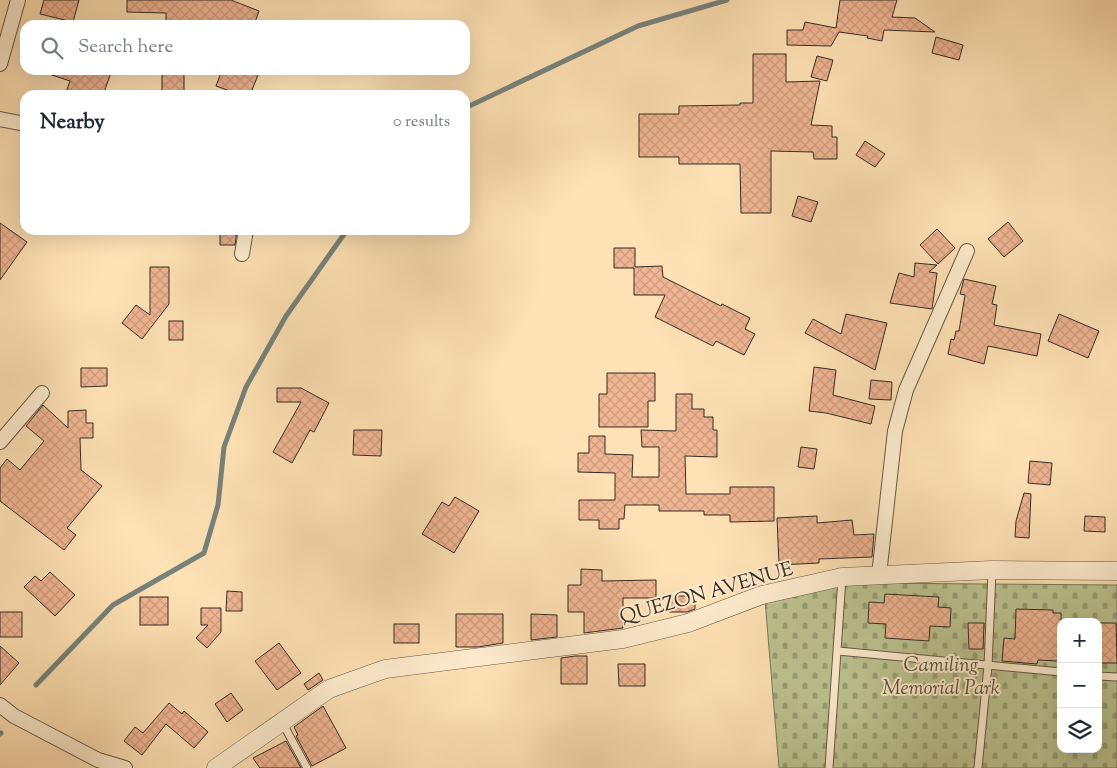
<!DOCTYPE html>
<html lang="en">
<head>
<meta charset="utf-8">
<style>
  body { margin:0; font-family:"Sorts Mill Goudy",serif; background:#f2f2f3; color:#1f2937 }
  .controls { position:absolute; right:15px; bottom:15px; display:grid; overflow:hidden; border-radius:10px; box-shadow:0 5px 20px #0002 }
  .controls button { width:45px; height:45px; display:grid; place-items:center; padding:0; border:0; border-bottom:1px solid #e0e1e3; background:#fff; color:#1f2937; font:25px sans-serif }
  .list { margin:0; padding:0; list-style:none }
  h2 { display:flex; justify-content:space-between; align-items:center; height:65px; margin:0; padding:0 20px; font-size:21px }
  h2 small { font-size:16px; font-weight:400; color:#747a83 }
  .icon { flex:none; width:28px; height:28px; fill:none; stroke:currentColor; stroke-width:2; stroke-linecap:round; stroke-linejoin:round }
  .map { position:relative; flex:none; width:1117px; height:768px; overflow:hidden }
  .search { position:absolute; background:#fff; box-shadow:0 5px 20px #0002; left:20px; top:20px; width:450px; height:55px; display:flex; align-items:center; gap:12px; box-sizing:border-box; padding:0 18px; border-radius:15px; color:#747a83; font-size:19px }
  .panel { position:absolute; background:#fff; box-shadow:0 5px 20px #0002; left:20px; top:90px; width:450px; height:145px; border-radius:15px }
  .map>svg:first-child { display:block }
  .cemetery { fill:url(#cemetery-stones); stroke:#78785a; fill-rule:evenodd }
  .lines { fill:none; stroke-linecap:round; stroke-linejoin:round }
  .stream { stroke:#77827b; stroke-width:5 }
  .building { fill:url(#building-cross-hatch); stroke:#352c23 }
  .service-casing { stroke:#675947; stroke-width:9 }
  .minor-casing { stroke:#675947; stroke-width:16 }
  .tertiary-casing { stroke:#675947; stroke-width:19 }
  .service { stroke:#feecce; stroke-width:7 }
  .minor { stroke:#feecce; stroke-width:14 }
  .tertiary { stroke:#feecce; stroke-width:18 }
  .labels { text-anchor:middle; stroke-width:4; stroke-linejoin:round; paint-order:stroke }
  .street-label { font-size:20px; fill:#352c23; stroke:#feecce }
  .park-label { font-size:20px; font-style:italic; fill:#57523e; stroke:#feecce }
</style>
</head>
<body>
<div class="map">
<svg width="1117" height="768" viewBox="0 0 1117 768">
  <defs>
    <pattern id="cemetery-stones" width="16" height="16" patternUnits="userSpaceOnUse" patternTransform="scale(1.25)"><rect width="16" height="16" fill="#bcc390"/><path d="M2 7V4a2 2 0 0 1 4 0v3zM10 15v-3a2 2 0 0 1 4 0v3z" fill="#9a9f75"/></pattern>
    <pattern id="building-cross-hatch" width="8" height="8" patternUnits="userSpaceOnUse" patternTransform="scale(1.25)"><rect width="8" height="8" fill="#f0b592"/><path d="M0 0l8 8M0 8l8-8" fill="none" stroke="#ce9c7e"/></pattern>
  </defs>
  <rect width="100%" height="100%" fill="#fee1b4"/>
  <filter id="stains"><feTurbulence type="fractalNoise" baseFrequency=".004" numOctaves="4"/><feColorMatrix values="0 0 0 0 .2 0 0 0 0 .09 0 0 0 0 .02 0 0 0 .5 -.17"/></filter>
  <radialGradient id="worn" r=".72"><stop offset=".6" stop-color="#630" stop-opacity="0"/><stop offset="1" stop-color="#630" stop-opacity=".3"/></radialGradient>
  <path class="cemetery" d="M859 583 1117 585V768H779L765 600ZM1061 622H1098V749H1061Z"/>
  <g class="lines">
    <g class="stream">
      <path d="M465 108 638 26 727 0"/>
      <path d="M36 685 113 605 204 553 218 505 224 447 246 387 286 316 347 230"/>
      <path d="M0 734 1 733"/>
    </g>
  </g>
  <g class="building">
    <path d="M44 0H79L73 22 40 14Z"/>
    <path d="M127 0H231L259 11 254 25H166V13L127 12Z"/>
    <path d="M840 0H897L892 17 915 18 935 32 884 30 882 41 867 38 868 36 839 32 831 46 787 45V30H803L805 22 836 28Z"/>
    <path d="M936 37 963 45 959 60 932 53Z"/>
    <path d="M753 54H786V82L820 81 811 125 832 126V137H837V159H814L813 152 771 151V213H741L740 164H679V157H639V114H679V106L740 105V103H753Z"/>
    <path d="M817 56 833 60 827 81 811 77Z"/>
    <path d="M44 70H112L103 95H65L70 81 43 72Z"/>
    <path d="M167 70H184V95H162V72H167Z"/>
    <path d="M222 70H260L250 95H241L216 86Z"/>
    <path d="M865 141 885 154 875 167 856 155Z"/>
    <path d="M798 196 818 202 811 222 792 216Z"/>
    <path d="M1008 222 1023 241 1004 257 988 239Z"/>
    <path d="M0 223 27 242 0 280Z"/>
    <path d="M937 229 955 248 938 264 920 245Z"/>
    <path d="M220 230H237L235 245H220Z"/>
    <path d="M614 248H635V267L662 266 663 277 721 306 722 304 750 318 745 329 755 334 744 355 716 341 713 346 655 317 665 295H634V268H614Z"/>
    <path d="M915 263 937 265 929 272 937 273 932 309 890 303 899 273 914 277Z"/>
    <path d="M150 267H169V304L142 339 122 323 136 305 150 315Z"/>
    <path d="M964 279 996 286 992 304 997 305 994 325 1041 334 1037 356 988 346 984 364 948 354 951 339 954 340 956 331H959L965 295 960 294Z"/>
    <path d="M846 314 887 323 875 370 805 333 813 319 841 334Z"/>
    <path d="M1059 314 1099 331 1088 358 1048 341Z"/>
    <rect x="169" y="321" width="14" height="19"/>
    <path d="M814 367 836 370 833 395 875 406 871 424 826 413 809 411Z"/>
    <path d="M81 368H107V386L81 387Z"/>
    <path d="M607 373H655V401H648V427H599V394H607Z"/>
    <path d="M871 380 892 382 891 400 869 399Z"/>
    <path d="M277 388H301L329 403 314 432 310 430 292 463 273 452 301 402H277Z"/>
    <path d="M676 394H692V409H704V417H713V430H717V457L685 456 686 494H730V487H774V521L730 522V515H704V511H659V505H625L624 519H619V529H599V520H579V500H615V473L578 472V453H589V436H605V454L633 455 632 477H659V447H642L641 430 676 431Z"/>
    <path d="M43 405 68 428V411L86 410V423H93V438H80L81 470 102 486 67 528 76 535 64 550 0 501V468L7 459 20 470 44 441 26 426Z"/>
    <path d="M354 430H382L381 456 353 455Z"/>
    <path d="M801 447 817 449 814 469 798 467Z"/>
    <path d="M1030 461 1052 463 1050 485 1028 483Z"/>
    <path d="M1024 493 1031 494 1029 538 1015 537 1016 521Z"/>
    <path d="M455 497 479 511 454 553 422 534 442 502 449 506Z"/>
    <path d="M817 516V523L852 520 854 535 874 534 872 557 819 559V563L779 565 777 518Z"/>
    <path d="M1085 516 1105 517V532L1084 531Z"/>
    <path d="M581 569 602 570V581L656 580V598H623V628L584 633V612H568V585H581Z"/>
    <path d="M50 572 75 595 55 616 24 587 35 576 41 581Z"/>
    <path d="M227 591 242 592V611H226Z"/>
    <path d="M885 594 939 597 938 607 951 608 950 627 930 626 929 641 885 638 886 624 868 623 869 602 884 603Z"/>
    <path d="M669 596H695V609L687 612H669Z"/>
    <rect x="140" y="597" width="28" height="28"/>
    <path d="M201 608H221V632L207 648 196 638 208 625H201Z"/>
    <path d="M1016 609 1053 610V613H1061V640H1059L1058 661 1038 660 1037 664 1002 661 1004 638 1015 639Z"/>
    <rect x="0" y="612" width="22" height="25"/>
    <path d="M456 614H503V643L478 647H456Z"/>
    <path d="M531 614 557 615V637L531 640Z"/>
    <path d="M968 623H984L983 649H969Z"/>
    <path d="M1100 623H1116L1117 663H1099Z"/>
    <rect x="394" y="624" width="25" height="19"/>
    <path d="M279 643 301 673 277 690 255 661Z"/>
    <path d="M0 646 19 663 0 685Z"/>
    <path d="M575 656H587V684H561V658Z"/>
    <path d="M618 664H645V686H619Z"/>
    <path d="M319 673 323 680 308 690 304 684Z"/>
    <path d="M231 693 243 710 227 722 215 704Z"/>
    <path d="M169 703 182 714 184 711 208 732 194 748 166 724 142 755 124 741 135 727 143 733Z"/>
    <path d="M323 706 346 748 312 766 296 736 298 735 294 727Z"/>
    <path d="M286 741 301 768H260L253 758Z"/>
  </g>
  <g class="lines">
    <g class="service-casing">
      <g id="service">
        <path d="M838 651 1061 672"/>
        <path d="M1098 676 1117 677"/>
        <path d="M282 722 307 768"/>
        <path d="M829 768 842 578"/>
        <path d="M978 768 988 666 992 571"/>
      </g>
    </g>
    <g class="minor-casing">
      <g id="minor">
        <path d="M0 64 18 0"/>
        <path d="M0 119 25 124"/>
        <path d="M242 254 246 230"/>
        <path d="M0 442 42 393"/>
        <path d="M879 575 895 431 906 390 967 251"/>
        <path d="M0 705 14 716 98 760 125 768"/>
      </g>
    </g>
    <g class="tertiary-casing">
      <path id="tertiary" d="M216 768 329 689 385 669 623 639 688 623 762 595 842 577 992 570 1117 571"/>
    </g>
    <use href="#service" class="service"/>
    <use href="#minor" class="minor"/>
    <use href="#tertiary" class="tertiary"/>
  </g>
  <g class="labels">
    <g class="street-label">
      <text transform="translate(706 592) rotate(-16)" y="7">QUEZON AVENUE</text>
    </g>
    <g class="park-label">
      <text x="941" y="671">Camiling<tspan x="941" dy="23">Memorial Park</tspan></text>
    </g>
  </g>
  <rect width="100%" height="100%" filter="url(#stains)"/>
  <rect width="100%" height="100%" fill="url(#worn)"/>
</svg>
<div class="controls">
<button>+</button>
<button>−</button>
<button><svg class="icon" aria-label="layers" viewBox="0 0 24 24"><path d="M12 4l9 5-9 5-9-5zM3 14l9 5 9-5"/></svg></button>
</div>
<div class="search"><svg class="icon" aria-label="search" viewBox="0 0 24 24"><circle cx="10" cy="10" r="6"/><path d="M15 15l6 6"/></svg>Search here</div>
<section class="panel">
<h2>Nearby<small>0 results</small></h2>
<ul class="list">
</ul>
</section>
</div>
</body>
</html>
